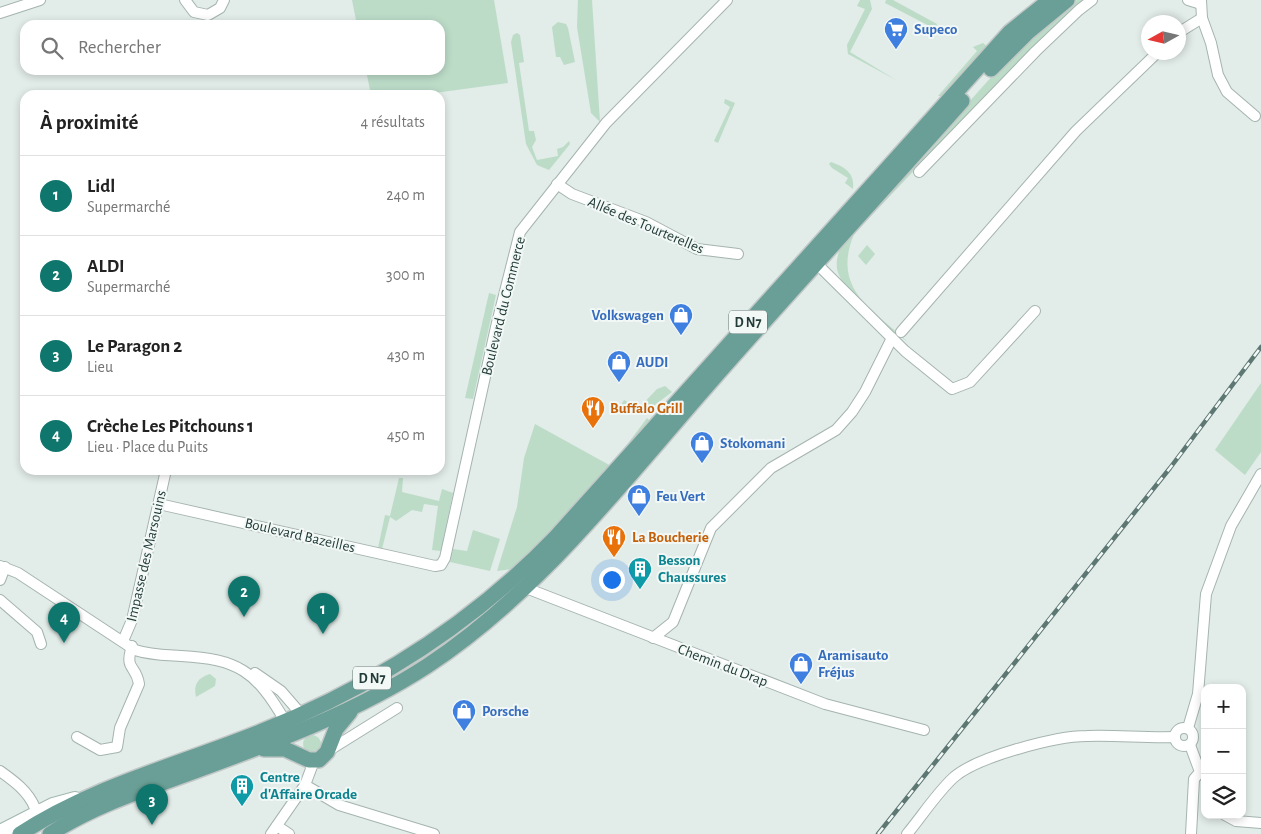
<!DOCTYPE html>
<html lang="fr">
<head>
<meta charset="utf-8">
<style>
  body { margin:0; font-family:"Alegreya Sans",sans-serif; background:#f2f2f2; color:#222 }
  .controls { position:absolute; right:15px; bottom:15px; display:grid; overflow:hidden; border-radius:10px; box-shadow:0 2px 8px #0003 }
  .controls button { width:45px; height:45px; display:grid; place-items:center; padding:0; border:0; border-bottom:1px solid #e0e0e0; background:#fff; color:#222; font:25px sans-serif }
  .compass { position:absolute; left:1141px; top:15px; width:45px; height:45px; border-radius:50%; background:#fff; box-shadow:0 2px 8px #0003; rotate:262deg }
  .you { position:absolute; left:611px; top:579px; width:18px; height:18px; margin:-12px; border:4px solid #fff; border-radius:50%; background:#1a73e8; box-shadow:0 0 0 8px #1a73e833 }
  .badge { display:grid; place-items:center; width:32px; height:32px; border-radius:50%; background:#0f766e; color:#fff; font-size:16px; font-weight:700 }
  .pin { position:absolute; translate:-50% -41px; filter:drop-shadow(0 1px 2px #0008) }
  .pin::after { content:''; position:absolute; top:26px; width:18px; height:15px; background:inherit; clip-path:polygon(0 0,100% 0,50% 100%) }
  .list { margin:0; padding:0; list-style:none }
  h2 { display:flex; justify-content:space-between; align-items:center; height:65px; margin:0; padding:0 20px; font-size:21px }
  h2 small { font-size:16px; font-weight:400; color:#767676 }
  .list li { display:grid; grid-template-columns:32px 1fr auto; gap:15px; align-items:center; box-sizing:border-box; height:80px; padding:0 20px; border-top:1px solid #e0e0e0 }
  .list b { display:block; font-size:19px; white-space:nowrap }
  .list p { margin:0; font-size:16px; white-space:nowrap; color:#767676 }
  .list em { font-size:16px; font-style:normal; color:#767676 }
  .icon { flex:none; width:28px; height:28px; fill:none; stroke:currentColor; stroke-width:2; stroke-linecap:round; stroke-linejoin:round }
  .map { position:relative; flex:none; width:1261px; height:834px; overflow:hidden }
  .search { position:absolute; background:#fff; box-shadow:0 2px 8px #0003; left:20px; top:20px; width:425px; height:55px; display:flex; align-items:center; gap:12px; box-sizing:border-box; padding:0 18px; border-radius:15px; color:#767676; font-size:19px }
  .panel { position:absolute; background:#fff; box-shadow:0 2px 8px #0003; left:20px; top:90px; width:425px; height:385px; border-radius:15px }
  .map>svg:first-child { display:block }
  .green { fill:#bcdcc8 }
  .lines { fill:none; stroke-linecap:round; stroke-linejoin:round }
  .street-casing { stroke:#a5b4b0; stroke-width:12 }
  .secondary-casing { stroke:#a1b7b1; stroke-width:16 }
  .primary-casing { stroke:#c1c8c7; stroke-width:18 }
  .street { stroke:#fff; stroke-width:10 }
  .secondary { stroke:#fff; stroke-width:14 }
  .primary { stroke:#699f96; stroke-width:15 }
  .rail-casing { stroke:#5d7773; stroke-width:4.5 }
  .rail { stroke:#f2f8f6; stroke-width:2.5; stroke-dasharray:8; stroke-linecap:butt }
  .labels { text-anchor:middle; stroke-width:4; stroke-linejoin:round; paint-order:stroke }
  .shield { fill:#f2f8f6; stroke:#617471; stroke-width:1 }
  .shield-label { font-size:14px; font-weight:bold; fill:#233c38 }
  .shop-label { font-size:15px; font-weight:bold; fill:#366cbe; stroke:#f2f8f6; text-anchor:start }
  .street-label { font-size:15px; fill:#233c38; stroke:#f2f8f6 }
  .food-label { font-size:15px; font-weight:bold; fill:#c56008; stroke:#f2f8f6; text-anchor:start }
  .culture-label { font-size:15px; font-weight:bold; fill:#0d838f; stroke:#f2f8f6; text-anchor:start }
</style>
</head>
<body>
<div class="map">
<svg width="1261" height="834" viewBox="0 0 1261 834">
  <rect width="100%" height="100%" fill="#e2ece8"/>
  <g class="green">
    <path d="M352 0H494L508 83 420 95H371L366 70H440V25H357Z"/>
    <path d="M578 0H592L600 122 591 113 577 27Z"/>
    <path d="M860 0H870L872 9 850 52 896 80 848 54 847 45 865 9 857 6Z"/>
    <path d="M886 0H893L937 24 935 29 889 5 885 3Z"/>
    <path d="M1077 0H1084L1057 23 999 81 854 234C831 290 873 309 908 342 888 328 848 298 839 275 834 265 838 252 843 242L1012 54Z"/>
    <path d="M558 22 566 24 568 28 575 62 564 65 560 57H556L552 27Z"/>
    <path d="M517 33 520 35 524 62 519 63 529 131H534L536 140 532 147 537 160 558 156 557 149 563 147 569 141 570 144 549 170 537 165 526 144 511 42 513 35Z"/>
    <path d="M983 43 988 47 943 96H938L977 51 973 47Z"/>
    <path d="M725 99 735 103 718 143 714 141 730 107 724 103Z"/>
    <path d="M831 162C845 167 855 173 853 189L845 183 848 178 832 168 829 164Z"/>
    <path d="M867 245 875 254 866 265 858 256Z"/>
    <path d="M489 293 496 295 473 399 465 398Z"/>
    <path d="M1261 383V452L1245 475 1215 450Z"/>
    <path d="M665 386 672 392 644 413 639 415 621 405 624 400 639 408 657 389Z"/>
    <path d="M647 418 652 423 518 568 497 571 517 507 524 458 535 424 611 466Z"/>
    <path d="M399 478H403L402 492 439 501 442 489 453 493 441 551 432 550 438 506 424 504 422 512 412 510 396 521 390 517 382 549 378 548 385 515 390 516Z"/>
    <path d="M473 530 500 539 490 571 450 562 453 549 467 551Z"/>
    <path d="M544 564 440 651 361 698 322 713 402 671Z"/>
    <path d="M210 674 216 679 215 686 196 697C193 684 198 678 210 674Z"/>
    <circle cx="312" cy="744" r="9"/>
  </g>
  <g class="lines">
    <g class="street-casing">
      <g id="street">
        <path d="M185 0 194 12 208 15 220 8 224 0"/>
        <path d="M1188 0 1201 4"/>
        <path d="M0 13 40 0"/>
        <path d="M1202 18 1211 43 1218 75 1227 92 1255 116"/>
        <path d="M1178 33 1202 18 1201 0"/>
        <path d="M919 172 1036 51 1079 10 1092 0"/>
        <path d="M557 184 572 194 646 222 697 249 738 254"/>
        <path d="M817 264 905 351 952 389 970 382 1035 311"/>
        <path d="M901 332 1076 131 1158 52"/>
        <path d="M159 504 435 566 441 565 445 558 496 327 520 232 606 123 727 0"/>
        <path d="M0 566 18 573 135 650C150 655 166 655 181 656 238 659 256 671 285 721"/>
        <path d="M0 580 5 567"/>
        <path d="M526 588 825 704 924 730"/>
        <path d="M0 600 37 632 41 644"/>
        <path d="M653 638 673 622 711 528 771 468 836 430 852 412 865 392 892 338"/>
        <path d="M123 641 132 620 166 470"/>
        <path d="M255 673 281 691 301 714"/>
        <circle cx="1184" cy="737" r="9"/>
        <path d="M1188 728 1198 694 1206 594 1231 526 1261 474"/>
        <path d="M77 737 100 750 117 747 120 728 139 684C136 664 124 671 132 646"/>
        <path d="M1190 745 1200 772 1194 779 1191 834"/>
        <path d="M328 751 397 708"/>
        <path d="M0 771C14 781 28 791 35 808"/>
        <path d="M305 785 339 805 434 834"/>
        <path d="M1225 815 1236 821 1261 823"/>
        <path d="M277 826 289 834"/>
        <path d="M271 834 305 785 314 761"/>
        <path d="M907 834C922 816 936 794 953 778 976 757 1056 736 1087 736 1116 735 1145 738 1175 737"/>
      </g>
    </g>
    <g class="secondary-casing">
      <path id="secondary" d="M0 832 53 805 75 799"/>
    </g>
    <g class="primary-casing">
      <g id="primary">
        <path d="M991 69 1028 32 1067 0"/>
        <path d="M264 749H285L309 760H319L327 752 336 729 350 712"/>
        <path d="M20 834C91 787 181 764 260 732 370 688 472 624 555 538L1010 32 1050 0"/>
        <path d="M50 834C96 804 147 789 198 770 277 741 356 712 427 666 538 593 619 486 706 387 790 291 877 197 962 101"/>
      </g>
    </g>
    <use href="#street" class="street"/>
    <use href="#secondary" class="secondary"/>
    <use href="#primary" class="primary"/>
    <g class="rail-casing">
      <path id="rail" d="M878 834 1170 468 1261 347"/>
    </g>
    <use href="#rail" class="rail"/>
  </g>
  <defs>
    <g id="supermarket-pin" transform="scale(1.25)"><path d="M0 17L-7.5 6A9.5 9.5 0 1 1 7.5 6Z" fill="#3f7fe0" stroke="#f2f8f6"/><path d="M-6-5.5h2.5l.6 2H6L4.5 2H-2.5L-4.4-4H-6ZM-1.5 3.2a1.3 1.3 0 1 0 .1 0ZM3 3.2a1.3 1.3 0 1 0 .1 0Z" fill="#fff"/></g>
    <g id="shop-pin" transform="scale(1.25)"><path d="M0 17L-7.5 6A9.5 9.5 0 1 1 7.5 6Z" fill="#3f7fe0" stroke="#f2f8f6"/><path d="M-5-2.5h2.3a2.7 3.5 0 0 1 5.4 0H5L5.5 6h-11ZM-1.5-2.5h3a1.5 2.3 0 0 0-3 0Z" fill="#fff"/></g>
    <g id="restaurant-pin" transform="scale(1.25)"><path d="M0 17L-7.5 6A9.5 9.5 0 1 1 7.5 6Z" fill="#e8710a" stroke="#f2f8f6"/><path d="M-5-6h1v4h1v-4h1v4h1v-4h1v5L-1.5 .5V6h-2V.5L-5-1ZM5-6V6H3V1.5H1.5Q1.5-4 5-6Z" fill="#fff"/></g>
    <g id="building-pin" transform="scale(1.25)"><path d="M0 17L-7.5 6A9.5 9.5 0 1 1 7.5 6Z" fill="#0f9aa8" stroke="#f2f8f6"/><path d="M-4-6H4V6H1V3H-1V6H-4ZM-2.5-4.3h1.7v1.8h-1.7ZM.8-4.3h1.7v1.8H.8ZM-2.5-1h1.7V.8h-1.7ZM.8-1h1.7V.8H.8Z" fill="#fff"/></g>
  </defs>
  <g fill-rule="evenodd">
    <use href="#supermarket-pin" x="896" y="29"/>
    <use href="#shop-pin" x="681" y="315"/>
    <use href="#shop-pin" x="619" y="362"/>
    <use href="#restaurant-pin" x="593" y="408"/>
    <use href="#shop-pin" x="702" y="443"/>
    <use href="#shop-pin" x="639" y="496"/>
    <use href="#restaurant-pin" x="614" y="537"/>
    <use href="#building-pin" x="640" y="569"/>
    <use href="#shop-pin" x="801" y="664"/>
    <use href="#shop-pin" x="464" y="711"/>
    <use href="#building-pin" x="242" y="786"/>
  </g>
  <g class="labels">
    <g class="shield">
      <rect x="729" y="310.5" width="38" height="23" rx="4"/>
      <rect x="353" y="666.5" width="38" height="23" rx="4"/>
    </g>
    <g class="shield-label">
      <text x="748" y="327">D N7</text>
      <text x="372" y="683">D N7</text>
    </g>
    <g class="shop-label">
      <text x="914" y="34">Supeco</text>
      <text x="664" y="320" text-anchor="end">Volkswagen</text>
      <text x="636" y="367">AUDI</text>
      <text x="720" y="448">Stokomani</text>
      <text x="656" y="501">Feu Vert</text>
      <text x="818" y="660">Aramisauto<tspan x="818" dy="17">Fréjus</tspan></text>
      <text x="482" y="716">Porsche</text>
    </g>
    <g class="street-label">
      <text transform="translate(646 225) rotate(23)" y="5">Allée des Tourterelles</text>
      <text transform="translate(503 306) rotate(-76)" y="5">Boulevard du Commerce</text>
      <text transform="translate(300 535) rotate(13)" y="5">Boulevard Bazeilles</text>
      <text transform="translate(146 556) rotate(-77)" y="5">Impasse des Marsouins</text>
      <text transform="translate(723 665) rotate(21)" y="5">Chemin du Drap</text>
    </g>
    <g class="food-label">
      <text x="610" y="413">Buffalo Grill</text>
      <text x="632" y="542">La Boucherie</text>
    </g>
    <g class="culture-label">
      <text x="658" y="565">Besson<tspan x="658" dy="17">Chaussures</tspan></text>
      <text x="260" y="782">Centre<tspan x="260" dy="17">d'Affaire Orcade</tspan></text>
    </g>
  </g>
</svg>
<div class="controls">
<button>+</button>
<button>−</button>
<button><svg class="icon" aria-label="layers" viewBox="0 0 24 24"><path d="M12 4l9 5-9 5-9-5zM3 14l9 5 9-5"/></svg></button>
</div>
<svg class="compass" viewBox="-18 -18 36 36"><path d="M0-13l5 13h-10z" fill="#e53935"/><path d="M0 13l5-13h-10z" fill="#767676"/></svg>
<div class="you"></div>
<div class="pin badge" style="left:323px;top:634px">1</div>
<div class="pin badge" style="left:244px;top:617px">2</div>
<div class="pin badge" style="left:152px;top:825px">3</div>
<div class="pin badge" style="left:64px;top:643px">4</div>
<div class="search"><svg class="icon" aria-label="search" viewBox="0 0 24 24"><circle cx="10" cy="10" r="6"/><path d="M15 15l6 6"/></svg>Rechercher</div>
<section class="panel">
<h2>À proximité<small>4 résultats</small></h2>
<ul class="list">
<li><span class="badge">1</span><div><b>Lidl</b><p>Supermarché</p></div><em>240 m</em></li>
<li><span class="badge">2</span><div><b>ALDI</b><p>Supermarché</p></div><em>300 m</em></li>
<li><span class="badge">3</span><div><b>Le Paragon 2</b><p>Lieu</p></div><em>430 m</em></li>
<li><span class="badge">4</span><div><b>Crèche Les Pitchouns 1</b><p>Lieu · Place du Puits</p></div><em>450 m</em></li>
</ul>
</section>
</div>
</body>
</html>
